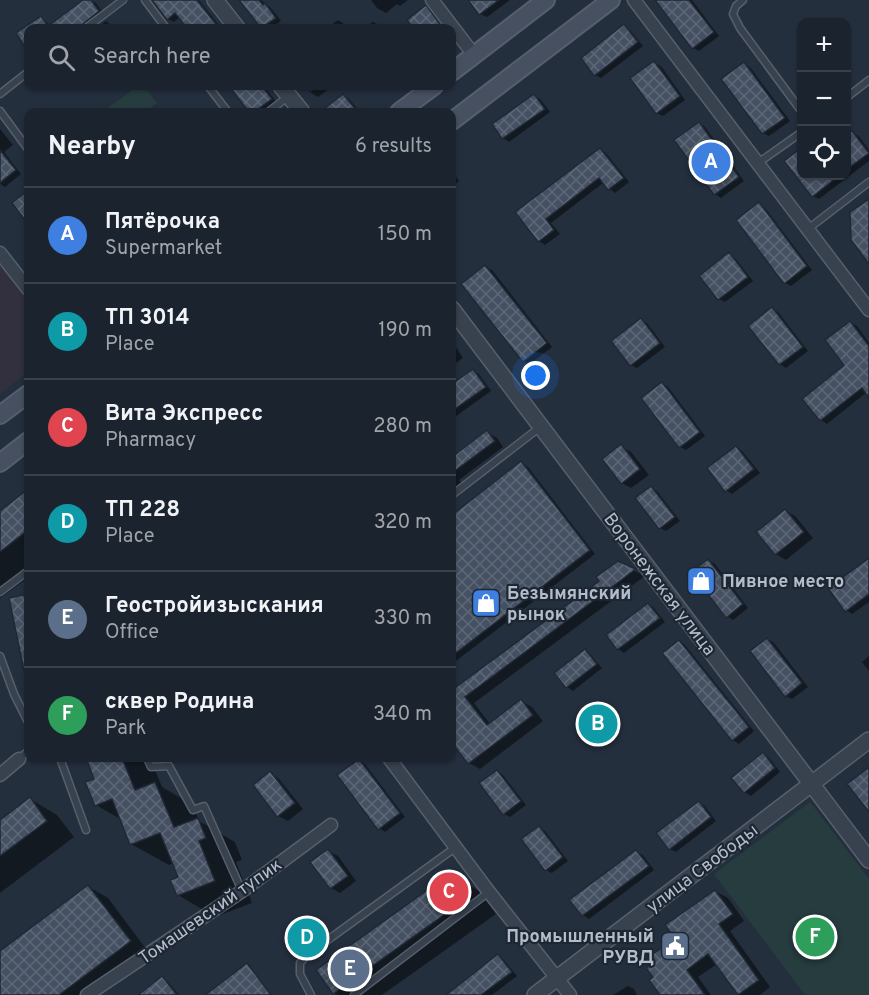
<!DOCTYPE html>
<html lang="en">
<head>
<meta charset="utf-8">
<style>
  body { margin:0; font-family:Overpass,sans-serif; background:#242b36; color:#f1f3f6 }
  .controls { position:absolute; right:18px; top:18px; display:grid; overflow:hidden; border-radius:12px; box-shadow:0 2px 4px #0004 }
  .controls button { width:54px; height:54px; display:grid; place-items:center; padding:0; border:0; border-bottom:2px solid #39404a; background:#1b232e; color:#f1f3f6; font:30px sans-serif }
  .you { position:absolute; left:536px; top:376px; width:21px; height:21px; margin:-15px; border:4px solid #fff; border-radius:50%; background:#1a73e8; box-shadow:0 0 0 9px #1a73e833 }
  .badge { display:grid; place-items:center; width:39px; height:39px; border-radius:50%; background:#8ab4f8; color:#fff; font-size:20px; font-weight:700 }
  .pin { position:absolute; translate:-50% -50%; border:3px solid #fff; box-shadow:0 2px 6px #0006 }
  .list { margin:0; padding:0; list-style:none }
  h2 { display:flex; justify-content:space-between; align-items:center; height:78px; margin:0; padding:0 24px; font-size:26px }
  h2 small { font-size:20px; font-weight:400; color:#a0a4aa }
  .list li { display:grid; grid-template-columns:39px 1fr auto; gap:18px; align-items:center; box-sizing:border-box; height:96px; padding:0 24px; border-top:2px solid #39404a }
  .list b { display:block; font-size:22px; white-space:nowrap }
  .list p { margin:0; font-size:20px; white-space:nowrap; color:#a0a4aa }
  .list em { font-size:20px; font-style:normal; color:#a0a4aa }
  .icon { flex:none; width:33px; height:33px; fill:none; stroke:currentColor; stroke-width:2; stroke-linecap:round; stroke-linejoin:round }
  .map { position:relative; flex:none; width:869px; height:995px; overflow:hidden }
  .search { position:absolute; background:#1b232e; box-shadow:0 2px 4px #0004; left:24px; top:24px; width:432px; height:66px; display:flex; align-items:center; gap:15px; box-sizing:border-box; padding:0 21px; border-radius:12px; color:#a0a4aa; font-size:22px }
  .panel { position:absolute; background:#1b232e; box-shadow:0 2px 4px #0004; left:24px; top:108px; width:432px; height:654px; border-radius:12px }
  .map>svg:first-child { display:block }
  .medical { fill:#32303f }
  .green { fill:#263c3f }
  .shadow { fill:#0007 }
  .building { fill:url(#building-cross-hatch); stroke:#1f2835; stroke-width:1.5 }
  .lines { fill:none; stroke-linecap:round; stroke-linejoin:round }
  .service-casing { stroke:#565f6c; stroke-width:9 }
  .minor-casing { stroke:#565f6c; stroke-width:15 }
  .tertiary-casing { stroke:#565f6c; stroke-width:18 }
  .secondary-casing { stroke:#565f6c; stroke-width:20 }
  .service { stroke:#38414e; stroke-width:6 }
  .minor { stroke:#38414e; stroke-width:12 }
  .tertiary { stroke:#38414e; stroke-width:15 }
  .secondary { stroke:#465061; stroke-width:16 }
  .labels { text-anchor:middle; stroke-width:4.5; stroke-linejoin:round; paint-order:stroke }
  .poi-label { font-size:18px; font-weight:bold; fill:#b4bcc9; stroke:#1d2633; text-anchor:start }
  .street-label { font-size:18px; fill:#b4bcc9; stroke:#1d2633 }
</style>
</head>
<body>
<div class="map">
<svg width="869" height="995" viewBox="0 0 869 995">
  <defs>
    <pattern id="building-cross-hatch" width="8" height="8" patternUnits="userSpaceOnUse" patternTransform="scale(1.5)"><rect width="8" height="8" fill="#455162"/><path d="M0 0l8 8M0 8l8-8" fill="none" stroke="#5d6877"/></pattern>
  </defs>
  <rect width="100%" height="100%" fill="#242f3e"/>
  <path class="medical" d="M0 264 28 301V372L0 394Z"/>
  <g class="green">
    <path d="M138 86H144L157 103 145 112H102Z"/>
    <path d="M810 802 869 879V995H805L714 874Z"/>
  </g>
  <g class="shadow">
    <path d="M85 0 95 2 105 15 91 26 86 23 79 28H28V49L18 34 41 18 51 26Z"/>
    <path d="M156 0H199L221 28H189L180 17 174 22 168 19Z"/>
    <path d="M249 0H261L271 8 281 21 271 28H262L244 4Z"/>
    <path d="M371 0H408L400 6 397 4 386 13 377 8Z"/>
    <path d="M477 0H510L487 17 480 14Z"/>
    <path d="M657 0H692L719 36 699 51 693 48Z"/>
    <path d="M426 7 435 13 447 28H415L409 20Z"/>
    <path d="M338 20 347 26 349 28H327Z"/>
    <path d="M106 21 115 28H97Z"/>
    <path d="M373 22 383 27V28H364Z"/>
    <path d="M624 26 630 30 643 46 601 78 595 75Z"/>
    <path d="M655 63 661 66 685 100 663 116 657 113Z"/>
    <path d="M744 64 750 67 790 121 769 136 763 133Z"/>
    <path d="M231 86H264L277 103 264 112H251Z"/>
    <path d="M304 86H314L310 89V92Z"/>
    <path d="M319 86H333L318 97 310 92Z"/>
    <path d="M343 96 349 99 360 112H331L328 108Z"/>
    <path d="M534 96 540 99 550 112 509 142 503 138 494 125Z"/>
    <path d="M699 123 705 127 744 181 721 198 715 194Z"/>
    <path d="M0 129 13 145 4 152 21 174 5 187 0 184Z"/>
    <path d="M853 133 859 136 869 150V161L819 199 813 196 786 161 802 150V176H846V137Z"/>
    <path d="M600 149 606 153 629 182 615 193 603 183 551 223 560 234 545 245 539 241 517 213Z"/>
    <path d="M452 170 459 181 452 187Z"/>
    <path d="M759 204 765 208 812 270 791 286 785 283Z"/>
    <path d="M729 254 735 258 753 281 725 302 719 299Z"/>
    <path d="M486 267 492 270 552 347 530 364 524 361Z"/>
    <path d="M772 309 778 312 808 351 786 368 780 364Z"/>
    <path d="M641 320 647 323 665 347 637 368 631 365Z"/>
    <path d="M851 323 857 326 869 343V395L867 392 827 424 821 420 846 365Z"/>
    <path d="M452 341 463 358 452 366Z"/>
    <path d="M473 371 479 374 491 391 452 419V386Z"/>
    <path d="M662 383 668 387 705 436 686 450 680 447Z"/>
    <path d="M487 432 497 438 503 447 459 480 462 484 452 492V459Z"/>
    <path d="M621 446 631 452 649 475 631 488 622 483Z"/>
    <path d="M736 447 742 451 760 473 732 494 726 490Z"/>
    <path d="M522 463 528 467 595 554 452 664V517Z"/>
    <path d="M651 488 657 491 680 521 666 531 660 528Z"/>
    <path d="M28 491V578L0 598V513Z"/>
    <path d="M786 511 795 516 813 538 786 560 776 554 758 532Z"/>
    <path d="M708 560 715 564 748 608 733 620 727 616Z"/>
    <path d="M869 560V602L852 614 846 610Z"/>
    <path d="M618 563 645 576 474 703 490 724 521 701 532 707 543 721 480 769 469 763 452 742V692L601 581Z"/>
    <path d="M28 595V663L23 660 11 599Z"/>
    <path d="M648 604 654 608 665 622 624 653 618 649 608 635Z"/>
    <path d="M768 639 774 643 808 687 792 699 786 696Z"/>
    <path d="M679 641 685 645 754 731 739 744 733 740 703 704Z"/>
    <path d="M585 651 591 655 602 668 573 691 567 687Z"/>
    <path d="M869 656V671L862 662Z"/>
    <path d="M763 754 769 758 780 772 751 796 745 792Z"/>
    <path d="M87 758H157L161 768 155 770 162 787 193 805 199 821 235 842 242 860 236 862 252 903 215 917 178 895 180 878 174 863 169 865 131 844 122 820 96 805V780Z"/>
    <path d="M359 761 365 764 405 817 385 832 379 828Z"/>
    <path d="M497 771 503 775 526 805 510 817 504 814Z"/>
    <path d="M270 773 279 779 303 809 288 821 278 816Z"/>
    <path d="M30 799 57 815 74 837 0 893V822Z"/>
    <path d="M699 803 705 806 716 821 676 852 670 849Z"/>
    <path d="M539 827 545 831 568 861 552 873 546 870Z"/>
    <path d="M328 851 338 856 356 881 340 893 331 888Z"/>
    <path d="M637 852 643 855 654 870 589 919 583 915Z"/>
    <path d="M451 875 479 891 496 914 382 995H338L334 993Z"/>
    <path d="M89 887 108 898 149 953 92 995H3L0 991V953Z"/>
    <path d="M715 891 728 898 744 921 730 931 770 987 760 995H740L717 964 698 977 711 995H662L677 939Z"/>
    <path d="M311 927 317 931 326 943 310 954 304 950 295 938Z"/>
    <path d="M498 956 504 960 517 976 492 995H447Z"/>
    <path d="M162 978 167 981 179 995H140Z"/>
    <path d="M628 986 634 989 637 995H613Z"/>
  </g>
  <g class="building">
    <path d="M83 0H91L99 11 83 24 81 28H28V52L16 33 41 16 48 26Z"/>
    <path d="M152 0H197L219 28H187L175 13 167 20Z"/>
    <path d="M239 0H259L263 5 265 3 276 18 261 28Z"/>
    <path d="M468 0H499L479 15Z"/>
    <path d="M655 0H689L714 32 692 49Z"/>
    <path d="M426 5 443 28H413L407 20Z"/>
    <path d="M624 24 638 42 594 76 581 58Z"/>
    <path d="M654 61 680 96 656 114 630 78Z"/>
    <path d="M744 62 785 118 762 134 721 79Z"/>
    <path d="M229 86H262L272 99 254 112H249Z"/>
    <path d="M343 94 358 112H320Z"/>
    <path d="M534 94 545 109 502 139 492 124Z"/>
    <path d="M699 122 739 177 714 195 674 140Z"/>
    <path d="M852 131 869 153 846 170V135Z"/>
    <path d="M600 148 624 178 608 190 599 178 546 219 554 230 538 242 515 212Z"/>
    <path d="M801 148V176H839L812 197 784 161Z"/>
    <path d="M0 150 16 170 0 183Z"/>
    <path d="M28 190V224L12 203Z"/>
    <path d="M869 199V264L851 240 850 212Z"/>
    <path d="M759 202 807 266 784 284 736 220Z"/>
    <path d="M729 252 748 277 718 300 699 276Z"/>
    <path d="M485 265 547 343 523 362 461 284Z"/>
    <path d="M772 307 803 347 779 365 748 326Z"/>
    <path d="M641 318 660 343 630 366 611 341Z"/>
    <path d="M850 321 869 346V398L862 388 820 421 802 399 844 365 825 340Z"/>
    <path d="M473 369 486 387 452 411V384Z"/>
    <path d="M662 382 700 432 679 448 641 398Z"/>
    <path d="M487 430 495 441 452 473V457Z"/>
    <path d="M621 444 640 469 621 484 602 459Z"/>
    <path d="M736 446 754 469 725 492 707 468Z"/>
    <path d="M521 461 590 550 452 656V515Z"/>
    <path d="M651 486 675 517 659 529 635 498Z"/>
    <path d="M28 489V530L0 552V511Z"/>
    <path d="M785 509 804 532 775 555 756 532Z"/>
    <path d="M869 558V594L845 612 828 588Z"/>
    <path d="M708 559 743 604 726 618 691 572Z"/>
    <path d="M618 561 636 569 465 697 487 725 521 699 533 715 468 764 452 743V690L599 581 596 577Z"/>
    <path d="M28 594V671H24L9 598Z"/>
    <path d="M648 603 660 618 617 650 606 635Z"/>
    <path d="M767 638 802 683 785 697 750 651Z"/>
    <path d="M679 640 749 727 732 741 662 653Z"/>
    <path d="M585 649 597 664 566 688 554 673Z"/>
    <path d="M763 752 775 768 744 793 731 778Z"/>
    <path d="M86 758H122L135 790 155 782 174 827 198 818 206 838 199 841 215 881 177 896 170 880 178 877 160 833 130 845 112 799 95 806 85 782 94 779Z"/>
    <path d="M359 759 400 813 378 830 337 775Z"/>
    <path d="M869 767V812L847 784Z"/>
    <path d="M497 770 521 801 503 815 479 783Z"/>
    <path d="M270 771 295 803 277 817 253 785Z"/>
    <path d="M30 797 47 821 0 856V820Z"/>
    <path d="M699 801 711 817 669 850 656 833Z"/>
    <path d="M539 826 563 857 545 871 521 839Z"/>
    <path d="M328 849 348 876 330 889 310 862Z"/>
    <path d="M636 850 649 866 582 916 569 900Z"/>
    <path d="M451 873 469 897 333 994 316 970Z"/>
    <path d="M88 885 131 941 59 995H0V951Z"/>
    <path d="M715 890 733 914 719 924 759 980 738 995 708 954 687 970 705 995H660L649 980 653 977 646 968 654 962 650 956 675 939 665 925Z"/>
    <path d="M311 925 321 939 303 951 293 938Z"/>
    <path d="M498 954 512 972 481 995H446Z"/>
    <path d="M247 963 271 995H205Z"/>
    <path d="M162 976 177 995H138Z"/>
  </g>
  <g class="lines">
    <g class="service-casing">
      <g id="service">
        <path d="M145 0 166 28"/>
        <path d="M743 0 736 6 733 14 740 28 802 112"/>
        <path d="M86 28 123 0"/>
        <path d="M208 86 228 112"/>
        <path d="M0 94 28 72"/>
        <path d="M846 98 869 80"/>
        <path d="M0 111 28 149"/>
        <path d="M268 112 289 96"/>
        <path d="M758 163 802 132"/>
        <path d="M808 229 869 182"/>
        <path d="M452 495 539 428"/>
        <path d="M0 592 28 571"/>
        <path d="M0 656 14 694 28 722"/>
        <path d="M60 758 86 830"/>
        <path d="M147 758 151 767 169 766 193 810 204 806 242 891"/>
        <path d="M19 759 28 751"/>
        <path d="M311 995 300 974V963L307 955 456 847"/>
        <path d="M354 995 489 892"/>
      </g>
    </g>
    <g class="minor-casing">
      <g id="minor">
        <path d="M432 0 474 55"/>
        <path d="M634 0 869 310"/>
        <path d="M0 253 28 289"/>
        <path d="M389 758 489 892 570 995"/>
        <path d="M0 775 19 759"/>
        <path d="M87 995 242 891 331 825"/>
      </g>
    </g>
    <g class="tertiary-casing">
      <g id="tertiary">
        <path d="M215 0 237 28"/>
        <path d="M281 86 302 112"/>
        <path d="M452 309 869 860"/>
        <path d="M535 995 869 740"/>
      </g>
    </g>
    <g class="secondary-casing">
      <g id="secondary">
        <path d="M452 72 546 0"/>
        <path d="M399 112 434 86"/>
        <path d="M452 121 611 0"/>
        <path d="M0 415 28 394"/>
        <path d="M0 463 28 441"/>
      </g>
    </g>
    <use href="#service" class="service"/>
    <use href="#minor" class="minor"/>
    <use href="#tertiary" class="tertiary"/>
    <use href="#secondary" class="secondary"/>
  </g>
  <defs>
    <g id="shop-square" transform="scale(1.5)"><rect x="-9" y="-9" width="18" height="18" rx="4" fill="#3f7fe0" stroke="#1d2633"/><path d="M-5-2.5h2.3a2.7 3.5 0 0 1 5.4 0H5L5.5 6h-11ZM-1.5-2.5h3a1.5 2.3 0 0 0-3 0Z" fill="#fff"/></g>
    <g id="civic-square" transform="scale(1.5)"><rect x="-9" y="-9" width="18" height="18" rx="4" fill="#5c6f8a" stroke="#1d2633"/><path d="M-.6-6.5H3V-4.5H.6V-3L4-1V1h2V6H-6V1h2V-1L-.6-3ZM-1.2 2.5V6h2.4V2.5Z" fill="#fff"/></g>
  </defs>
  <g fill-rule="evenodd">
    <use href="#shop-square" x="701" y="581"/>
    <use href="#shop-square" x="486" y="603"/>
    <use href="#civic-square" x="675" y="946"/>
  </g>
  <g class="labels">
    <g class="poi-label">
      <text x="722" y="587">Пивное место</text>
      <text x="507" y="599">Безымянский<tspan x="507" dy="21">рынок</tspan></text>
      <text x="654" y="942" text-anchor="end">Промышленный<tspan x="654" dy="21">РУВД</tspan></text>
    </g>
    <g class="street-label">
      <text transform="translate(660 584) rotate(53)" y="6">Воронежская улица</text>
      <text transform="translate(702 868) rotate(-37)" y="6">улица Свободы</text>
      <text transform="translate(210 911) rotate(-35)" y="6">Томашевский тупик</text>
    </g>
  </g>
</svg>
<div class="controls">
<button>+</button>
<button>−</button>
<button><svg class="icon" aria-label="locate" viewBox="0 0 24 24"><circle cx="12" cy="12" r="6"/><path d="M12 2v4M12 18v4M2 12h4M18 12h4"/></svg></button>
</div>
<div class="you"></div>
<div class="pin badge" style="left:711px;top:162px;background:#3f7fe0">A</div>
<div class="pin badge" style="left:598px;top:724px;background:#0f9aa8">B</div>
<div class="pin badge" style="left:449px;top:892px;background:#e0444e">C</div>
<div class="pin badge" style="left:307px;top:938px;background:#0f9aa8">D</div>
<div class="pin badge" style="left:350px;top:969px;background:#5c6f8a">E</div>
<div class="pin badge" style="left:815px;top:937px;background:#2e9e5b">F</div>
<div class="search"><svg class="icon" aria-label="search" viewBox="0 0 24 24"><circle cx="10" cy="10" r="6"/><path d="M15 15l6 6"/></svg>Search here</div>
<section class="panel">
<h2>Nearby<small>6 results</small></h2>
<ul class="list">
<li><span class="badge" style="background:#3f7fe0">A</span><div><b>Пятёрочка</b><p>Supermarket</p></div><em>150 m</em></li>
<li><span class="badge" style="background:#0f9aa8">B</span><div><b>ТП 3014</b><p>Place</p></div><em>190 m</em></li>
<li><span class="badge" style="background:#e0444e">C</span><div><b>Вита Экспресс</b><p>Pharmacy</p></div><em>280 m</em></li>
<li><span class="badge" style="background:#0f9aa8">D</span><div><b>ТП 228</b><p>Place</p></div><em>320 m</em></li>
<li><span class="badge" style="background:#5c6f8a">E</span><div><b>Геостройизыскания</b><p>Office</p></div><em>330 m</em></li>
<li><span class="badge" style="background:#2e9e5b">F</span><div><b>сквер Родина</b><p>Park</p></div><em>340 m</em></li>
</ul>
</section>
</div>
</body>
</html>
